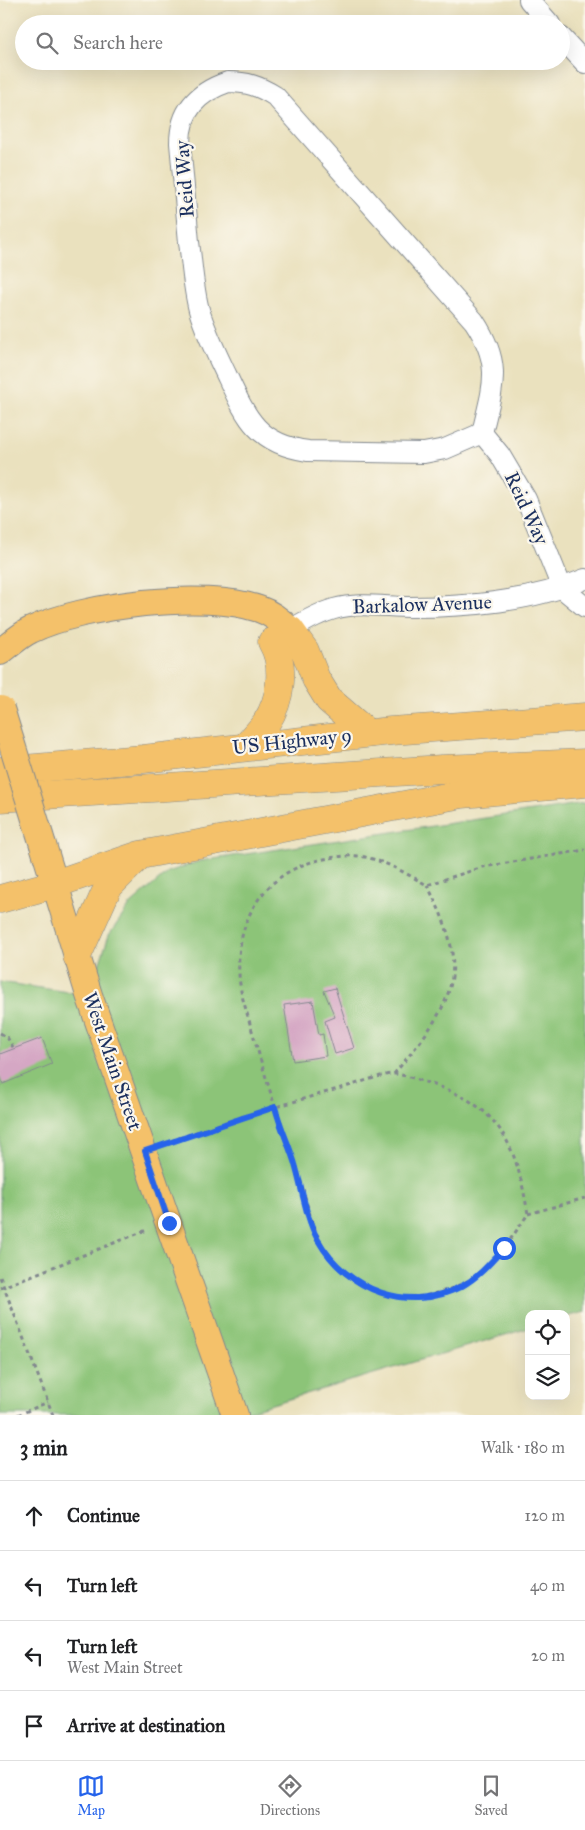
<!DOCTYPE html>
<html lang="en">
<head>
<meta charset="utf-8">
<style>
  body { margin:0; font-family:"IM FELL Great Primer",serif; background:#f6f6f6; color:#202124 }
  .controls { position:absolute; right:15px; bottom:15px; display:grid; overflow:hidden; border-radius:10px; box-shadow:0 5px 20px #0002 }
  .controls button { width:45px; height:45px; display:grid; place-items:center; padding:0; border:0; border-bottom:1px solid #e0e0e0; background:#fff; color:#202124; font:25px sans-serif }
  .stop { position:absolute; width:15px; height:15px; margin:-11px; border:4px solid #2563eb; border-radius:50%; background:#fff }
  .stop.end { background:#2563eb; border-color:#fff; box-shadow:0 1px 5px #0008 }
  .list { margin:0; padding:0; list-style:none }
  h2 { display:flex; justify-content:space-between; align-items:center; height:65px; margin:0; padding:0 20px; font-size:21px }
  h2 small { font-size:16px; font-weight:400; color:#757577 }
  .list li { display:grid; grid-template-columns:32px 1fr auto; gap:15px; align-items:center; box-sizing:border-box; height:70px; padding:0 20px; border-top:1px solid #e0e0e0 }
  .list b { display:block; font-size:19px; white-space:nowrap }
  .list p { margin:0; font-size:16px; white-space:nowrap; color:#757577 }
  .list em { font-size:16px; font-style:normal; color:#757577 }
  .icon { flex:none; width:28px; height:28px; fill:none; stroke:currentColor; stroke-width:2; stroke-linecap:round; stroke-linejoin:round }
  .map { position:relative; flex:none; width:585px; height:1415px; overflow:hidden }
  .search { position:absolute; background:#fff; box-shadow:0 5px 20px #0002; left:15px; right:15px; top:15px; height:55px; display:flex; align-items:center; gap:12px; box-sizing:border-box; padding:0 18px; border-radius:28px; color:#757577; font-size:19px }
  .sheet { height:345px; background:#fff }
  nav { display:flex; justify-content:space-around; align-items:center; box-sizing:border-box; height:70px; border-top:1px solid #e0e0e0; background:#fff; font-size:14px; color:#757577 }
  nav a { display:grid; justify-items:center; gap:2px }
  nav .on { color:#2563eb }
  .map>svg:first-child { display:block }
  .green { fill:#8cc478; stroke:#547a6b }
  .building { fill:#d5a7c4 }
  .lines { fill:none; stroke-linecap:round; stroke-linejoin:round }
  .minor-casing { stroke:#82888e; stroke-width:22 }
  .major-casing { stroke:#82888e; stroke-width:28 }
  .highway-casing { stroke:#82888e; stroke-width:29 }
  .path { stroke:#82888e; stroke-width:3; stroke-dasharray:4 4; stroke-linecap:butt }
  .minor { stroke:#fff; stroke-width:20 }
  .major { stroke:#f4c16a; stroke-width:26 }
  .highway { stroke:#f4c16a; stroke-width:28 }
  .major-bridge-casing { stroke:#82888e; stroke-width:28; stroke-linecap:butt }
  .major-bridge { stroke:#f4c16a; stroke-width:26 }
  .route { stroke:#2563eb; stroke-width:6 }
  .labels { text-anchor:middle; stroke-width:4.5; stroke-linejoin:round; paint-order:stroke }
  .street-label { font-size:20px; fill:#1b2f5e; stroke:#fbf7ec }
</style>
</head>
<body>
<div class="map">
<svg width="585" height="1415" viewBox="0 0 585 1415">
  <rect width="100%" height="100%" fill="#fbf7ec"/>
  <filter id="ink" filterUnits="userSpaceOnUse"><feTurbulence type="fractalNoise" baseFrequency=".02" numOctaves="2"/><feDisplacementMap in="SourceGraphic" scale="10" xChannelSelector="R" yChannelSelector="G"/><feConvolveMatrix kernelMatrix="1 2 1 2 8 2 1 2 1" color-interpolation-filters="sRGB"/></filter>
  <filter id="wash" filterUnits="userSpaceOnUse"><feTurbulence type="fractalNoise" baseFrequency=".0096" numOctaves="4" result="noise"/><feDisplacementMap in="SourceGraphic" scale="20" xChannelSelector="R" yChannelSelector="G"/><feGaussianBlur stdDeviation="1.12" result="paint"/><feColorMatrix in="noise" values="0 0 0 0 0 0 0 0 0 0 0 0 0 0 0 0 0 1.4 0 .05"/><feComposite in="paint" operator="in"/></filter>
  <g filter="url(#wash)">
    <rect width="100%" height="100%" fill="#eae1be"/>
    <path class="green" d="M585 803V1312L566 1317V1314H529V1328L235 1415H0V982L89 995 109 935 130 905 168 872 200 861Z"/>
    <g id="blocks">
      <g class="building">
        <path d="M335 988 354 1048 335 1054 325 1021 335 1017 324 991Z"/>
        <path d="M313 1001 319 1035 323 1034 326 1056 293 1061 284 1005Z"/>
        <path d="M42 1038 52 1064 3 1084 0 1077V1054Z"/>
      </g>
    </g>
  </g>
  <g filter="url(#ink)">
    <use href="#blocks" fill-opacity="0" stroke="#82888e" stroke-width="1"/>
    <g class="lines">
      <g class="minor-casing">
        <g id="minor">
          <path d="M529 0 550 24"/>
          <path d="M561 37 585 63"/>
          <path d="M228 82C247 82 259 86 275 96L474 321C503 365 493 386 482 433L445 449 424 453 308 451C258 444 247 419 227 376 217 355 206 333 199 310 193 287 192 264 189 242 186 209 183 176 180 143 180 111 198 92 228 82Z"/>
          <path d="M482 433 500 455 526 499 562 588 585 607"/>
          <path d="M280 637C296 626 316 614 334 609 359 602 385 607 410 607 468 607 531 602 585 579"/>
        </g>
      </g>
      <g class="major-casing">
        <g id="major">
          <path d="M0 652C10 645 20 635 31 630 82 605 205 590 259 609 271 613 281 621 290 630"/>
          <path d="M43 845 89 995 235 1415"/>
        </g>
      </g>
      <g class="highway-casing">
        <g id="highway">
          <path d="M290 630 305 651 316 679 329 700 367 733"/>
          <path d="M246 747C252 739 260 731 266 723 281 700 286 666 272 642"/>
          <path d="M0 771 143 759 391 731 585 717"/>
          <path d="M0 798 442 769 585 763"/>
          <path d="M0 899 55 884 140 855 462 794 585 783"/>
          <path d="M77 956 108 887 137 858"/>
        </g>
      </g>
      <g class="path">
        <path d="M0 1033 7 1037 14 1049"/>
        <path d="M394 1074C453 1003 474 973 427 885"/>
        <path d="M164 1144C224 1121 286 1104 348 1086 360 1083 385 1073 395 1074 406 1075 418 1080 428 1083 501 1105 516 1145 528 1214 495 1262 479 1287 418 1297 402 1299 382 1295 367 1287 309 1258 313 1212 293 1158 273 1105 258 1051 242 996 229 934 255 875 319 860 334 857 350 854 365 857 387 862 407 874 427 885L483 867 585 850"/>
        <path d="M528 1214 585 1198"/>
        <path d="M0 1277 53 1415"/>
        <path d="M0 1288 147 1230"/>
        <path d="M18 1415 48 1402"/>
      </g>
      <use href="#minor" class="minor"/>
      <use href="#major" class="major"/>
      <use href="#highway" class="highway"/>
      <g class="major-bridge-casing">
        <path id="major-bridge" d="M1 709 43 845"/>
      </g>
      <use href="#major-bridge" class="major-bridge"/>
    </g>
  </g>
  <g class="lines" filter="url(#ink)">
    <path class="route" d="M169 1223 145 1151 275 1107C280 1126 288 1143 294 1161 302 1187 305 1216 318 1240 347 1291 409 1314 462 1286 479 1277 491 1262 504 1248"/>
  </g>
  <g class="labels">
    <g class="street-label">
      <text transform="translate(184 179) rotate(-94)" y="7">Reid Way</text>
      <text transform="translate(527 508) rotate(65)" y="7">Reid Way</text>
      <text transform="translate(422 604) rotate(-2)" y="7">Barkalow Avenue</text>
      <text transform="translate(292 741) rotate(-6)" y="7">US Highway 9</text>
      <text transform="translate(113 1061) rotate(71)" y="7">West Main Street</text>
    </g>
  </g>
</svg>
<div class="controls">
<button><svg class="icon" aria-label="locate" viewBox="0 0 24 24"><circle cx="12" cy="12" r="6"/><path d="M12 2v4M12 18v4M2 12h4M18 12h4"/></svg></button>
<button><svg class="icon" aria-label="layers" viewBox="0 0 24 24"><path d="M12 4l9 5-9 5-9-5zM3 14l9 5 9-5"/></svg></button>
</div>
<div class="stop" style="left:504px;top:1248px"></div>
<div class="stop end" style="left:169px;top:1223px"></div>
<div class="search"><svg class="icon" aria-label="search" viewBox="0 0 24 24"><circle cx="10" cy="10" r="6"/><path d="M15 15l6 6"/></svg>Search here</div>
</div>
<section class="sheet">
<h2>3 min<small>Walk · 180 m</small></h2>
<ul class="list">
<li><svg class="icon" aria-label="ahead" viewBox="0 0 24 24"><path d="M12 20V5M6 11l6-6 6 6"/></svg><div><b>Continue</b></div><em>120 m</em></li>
<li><svg class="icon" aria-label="left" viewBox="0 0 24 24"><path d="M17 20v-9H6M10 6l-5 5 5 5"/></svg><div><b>Turn left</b></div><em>40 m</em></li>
<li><svg class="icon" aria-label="left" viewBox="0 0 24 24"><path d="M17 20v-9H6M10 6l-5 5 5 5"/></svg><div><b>Turn left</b><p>West Main Street</p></div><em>20 m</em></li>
<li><svg class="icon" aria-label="arrive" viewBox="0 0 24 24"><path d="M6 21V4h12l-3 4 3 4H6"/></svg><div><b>Arrive at destination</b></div></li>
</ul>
</section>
<nav>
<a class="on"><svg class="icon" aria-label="map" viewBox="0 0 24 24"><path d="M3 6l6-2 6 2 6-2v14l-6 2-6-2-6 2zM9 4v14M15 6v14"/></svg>Map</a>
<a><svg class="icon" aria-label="directions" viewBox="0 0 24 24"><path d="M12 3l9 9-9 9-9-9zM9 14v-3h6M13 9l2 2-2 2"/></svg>Directions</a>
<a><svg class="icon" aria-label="saved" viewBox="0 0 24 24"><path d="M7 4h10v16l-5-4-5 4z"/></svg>Saved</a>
</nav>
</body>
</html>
